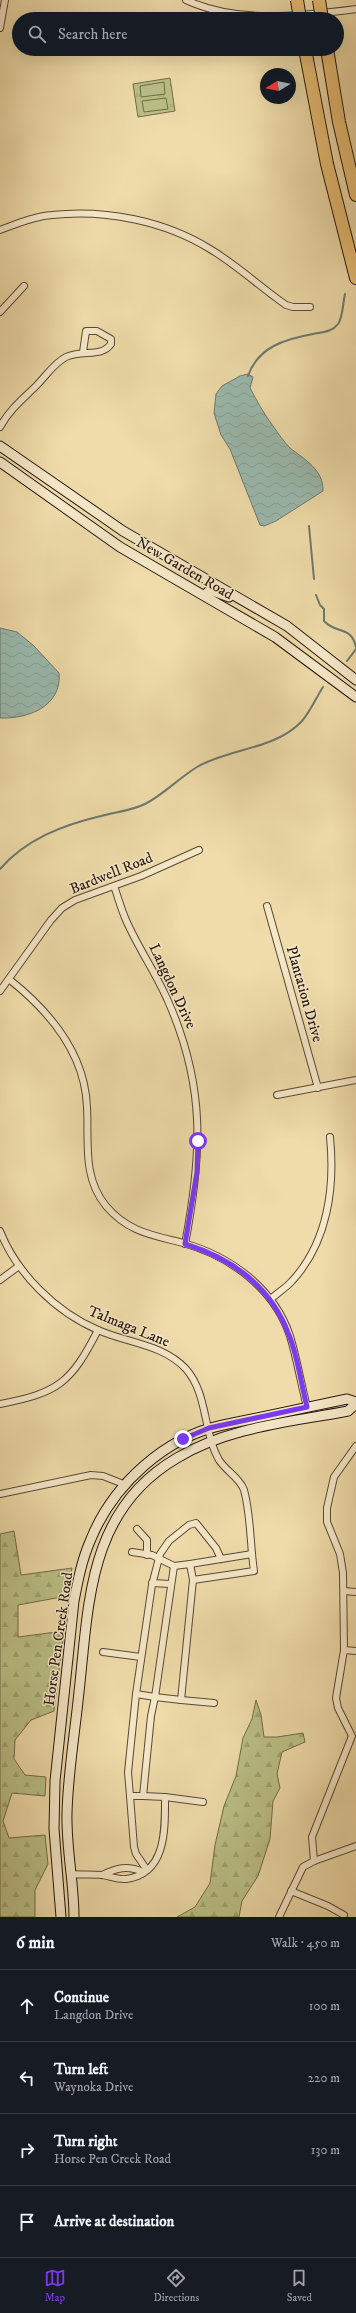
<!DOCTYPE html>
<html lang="en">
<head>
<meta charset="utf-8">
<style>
  body { margin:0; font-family:"IM FELL DW Pica",serif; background:#20242c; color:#f1f3f6 }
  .compass { position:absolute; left:260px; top:68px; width:36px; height:36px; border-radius:50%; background:#171b24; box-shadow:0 4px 16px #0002; rotate:260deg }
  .stop { position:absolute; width:12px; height:12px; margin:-9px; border:3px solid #7c3aed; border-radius:50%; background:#fff }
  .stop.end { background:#7c3aed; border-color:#fff; box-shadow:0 1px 4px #0008 }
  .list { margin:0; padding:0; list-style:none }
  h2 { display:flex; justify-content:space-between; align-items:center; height:52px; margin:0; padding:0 16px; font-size:17px }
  h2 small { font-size:13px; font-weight:400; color:#9ea1a6 }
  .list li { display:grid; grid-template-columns:26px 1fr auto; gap:12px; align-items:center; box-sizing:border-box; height:72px; padding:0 16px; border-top:1px solid #363941 }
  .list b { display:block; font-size:15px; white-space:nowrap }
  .list p { margin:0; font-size:13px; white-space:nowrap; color:#9ea1a6 }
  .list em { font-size:13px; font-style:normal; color:#9ea1a6 }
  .icon { flex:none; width:22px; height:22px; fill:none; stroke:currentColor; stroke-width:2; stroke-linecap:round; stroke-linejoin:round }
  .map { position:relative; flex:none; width:356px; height:1917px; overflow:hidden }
  .search { position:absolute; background:#171b24; box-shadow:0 4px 16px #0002; left:12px; right:12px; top:12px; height:44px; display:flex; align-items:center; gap:10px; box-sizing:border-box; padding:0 14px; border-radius:22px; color:#9ea1a6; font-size:15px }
  .sheet { height:340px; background:#171b24 }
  nav { display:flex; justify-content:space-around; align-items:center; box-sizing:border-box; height:56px; border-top:1px solid #363941; background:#171b24; font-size:11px; color:#9ea1a6 }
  nav a { display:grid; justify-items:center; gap:2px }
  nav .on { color:#7c3aed }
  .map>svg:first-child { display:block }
  .grass { fill:url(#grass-tufts); stroke:#716c4a }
  .forest { fill:url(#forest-firs); stroke:#716c4a }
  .pitch { fill:#bbc087; stroke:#716c4a }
  .water { fill:url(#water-waves); stroke:#6c796f }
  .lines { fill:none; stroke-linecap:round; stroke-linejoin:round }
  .stream { stroke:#6c796f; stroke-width:2 }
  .street-casing { stroke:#594835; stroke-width:8 }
  .secondary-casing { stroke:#27170e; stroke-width:11 }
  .highway-casing { stroke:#27170e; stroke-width:14 }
  .street { stroke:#f5e8c8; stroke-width:6 }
  .secondary { stroke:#f5e8c8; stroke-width:9 }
  .highway { stroke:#e8be75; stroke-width:12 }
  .highway-bridge-casing { stroke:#27170e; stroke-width:14; stroke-linecap:butt }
  .highway-bridge { stroke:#e8be75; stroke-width:12 }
  .route { stroke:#7c3aed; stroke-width:5 }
  .labels { text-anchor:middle; stroke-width:3; stroke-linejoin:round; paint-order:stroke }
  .street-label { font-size:15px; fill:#27170e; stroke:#f5e8c8 }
</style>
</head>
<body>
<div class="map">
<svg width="356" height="1917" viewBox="0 0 356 1917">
  <defs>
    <pattern id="grass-tufts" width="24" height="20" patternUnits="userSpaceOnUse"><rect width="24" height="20" fill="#bbc087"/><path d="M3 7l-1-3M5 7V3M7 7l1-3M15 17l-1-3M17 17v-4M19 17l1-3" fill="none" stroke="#a1a473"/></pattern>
    <pattern id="forest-firs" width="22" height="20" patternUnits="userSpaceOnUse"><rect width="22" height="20" fill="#bbc087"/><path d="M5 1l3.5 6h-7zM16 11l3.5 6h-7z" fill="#a1a473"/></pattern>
    <pattern id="water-waves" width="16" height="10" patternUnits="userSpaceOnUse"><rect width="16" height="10" fill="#9abaaf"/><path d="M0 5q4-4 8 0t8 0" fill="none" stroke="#859f95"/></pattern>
  </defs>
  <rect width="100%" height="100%" fill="#efdcaa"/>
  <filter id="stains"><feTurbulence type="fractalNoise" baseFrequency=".005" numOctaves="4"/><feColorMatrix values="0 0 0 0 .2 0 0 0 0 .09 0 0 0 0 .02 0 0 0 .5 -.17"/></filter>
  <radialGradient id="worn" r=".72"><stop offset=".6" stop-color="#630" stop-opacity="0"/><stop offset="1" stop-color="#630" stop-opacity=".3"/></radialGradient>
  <path class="grass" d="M170 78 175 111 138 117 133 84Z"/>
  <g class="forest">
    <path d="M14 1531 21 1575 72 1568 67 1596 18 1605V1637L64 1631 54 1711 31 1720 15 1740 14 1759 25 1775 46 1777 45 1796 12 1793 3 1821 9 1838 45 1835 48 1864 35 1890V1917H0V1534Z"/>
    <path d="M256 1700 261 1715 264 1737H277L303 1733 305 1742 282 1752 277 1774 280 1788 273 1801 270 1839 258 1876 242 1901 239 1917H177L195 1907 210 1883 215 1845 224 1806 236 1776 243 1738 252 1719Z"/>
  </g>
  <g class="pitch">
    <path d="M164 82 165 94 141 97 140 86Z"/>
    <path d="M166 98 168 109 144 112 142 101Z"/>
  </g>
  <g class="water">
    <path d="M248 374 253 377 250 388C257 401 264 414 273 426 278 433 284 442 290 448 304 459 324 470 323 491L276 521 264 526 260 525 230 449 221 435 214 413 216 394 222 386 240 376Z"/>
    <path d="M0 628 17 632 34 646 59 673C62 706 29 719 0 718Z"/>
  </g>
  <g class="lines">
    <g class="stream">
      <path d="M248 376C258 347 285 339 313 334 323 332 332 332 338 324 343 317 343 302 345 294"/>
      <path d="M309 526 314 579"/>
      <path d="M316 595 320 605 324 609V621C337 635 351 625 356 647"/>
      <path d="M347 661 356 649"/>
      <path d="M0 869C26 839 63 825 101 816 115 812 131 811 145 804 163 795 179 778 197 767 229 748 275 750 302 721 310 712 316 698 323 687"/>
    </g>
    <g class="street-casing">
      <g id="street">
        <path d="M186 0C238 24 300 16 356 9"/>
        <path d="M0 28 5 0"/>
        <path d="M0 230C16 224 35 216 52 215 105 209 165 221 210 249 237 265 260 287 286 305L293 307H310"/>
        <path d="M0 312 24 286"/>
        <path d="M0 427C10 409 23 399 37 385 46 376 54 363 66 357 83 349 101 358 111 344V339L97 331H86L83 352"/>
        <path d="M114 886C118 897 121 909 126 920 138 948 156 973 168 1001 206 1087 202 1154 185 1244"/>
        <path d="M267 906 318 1088"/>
        <path d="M10 980C49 1011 85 1054 87 1107 89 1141 82 1177 106 1206 128 1232 152 1235 183 1243 230 1256 274 1288 290 1336 297 1359 301 1384 307 1407"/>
        <path d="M0 991 51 920 62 908 75 900 141 876 199 850"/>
        <path d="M277 1095 356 1080"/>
        <path d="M0 1231C17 1274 56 1312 98 1330 127 1343 163 1344 186 1369 208 1394 203 1432 219 1460 226 1471 240 1478 244 1490 251 1515 250 1545 254 1571L193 1580 181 1700 155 1697 151 1716 143 1796 165 1797C165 1828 167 1874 126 1879 117 1880 110 1876 102 1875 91 1874 81 1875 71 1874"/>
        <path d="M0 1280 19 1266"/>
        <path d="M271 1299C277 1293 286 1288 292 1281 328 1242 335 1187 330 1137"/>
        <path d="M0 1404C58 1393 71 1383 98 1330"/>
        <path d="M0 1494 91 1475 103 1476 126 1485"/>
        <path d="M137 1529 147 1540V1555"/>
        <path d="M132 1552 152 1555 174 1566 190 1564 193 1580"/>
        <path d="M190 1564 252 1554"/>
        <path d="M174 1566 155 1697 136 1694 152 1585 160 1554 169 1541 189 1525 196 1523 216 1548 221 1559"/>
        <path d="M152 1583 170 1584"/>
        <path d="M344 1591 356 1592"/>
        <path d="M344 1650 356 1651"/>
        <path d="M103 1652 141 1657"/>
        <path d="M181 1700 214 1703"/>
        <path d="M130 1796 128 1772 136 1694"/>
        <path d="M143 1796H130L134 1847 136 1854 147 1870"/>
        <path d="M165 1797 203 1802"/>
        <path d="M314 1861 312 1837 352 1736 338 1708 336 1698 344 1650 343 1573 340 1554 327 1522V1508L334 1477 356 1446"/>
        <path d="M102 1875C117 1868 127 1865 143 1872"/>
        <path d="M291 1891 328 1906 344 1915"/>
        <path d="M279 1917 303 1867 314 1861 356 1846"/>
      </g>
    </g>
    <g class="secondary-casing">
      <g id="secondary">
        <path d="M0 446 123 531 287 626 356 680"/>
        <path d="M0 462 120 547 275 637 356 697"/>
        <path d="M205 595 210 590 229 597"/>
        <path d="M61 1917 54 1829 55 1781 74 1601C78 1580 82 1559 91 1539 113 1485 165 1437 223 1425L347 1399 356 1402"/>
        <path d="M74 1917C74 1882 66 1848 67 1813 68 1773 75 1732 79 1692 89 1602 88 1510 177 1458 228 1427 291 1422 348 1411L356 1404"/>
      </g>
    </g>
    <g class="highway-casing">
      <g id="highway">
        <path d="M305 49 327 164 356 278"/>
        <path d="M327 49 339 122 356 195"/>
      </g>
    </g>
    <use href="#street" class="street"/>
    <use href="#secondary" class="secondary"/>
    <use href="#highway" class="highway"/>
    <g class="highway-bridge-casing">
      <g id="highway-bridge">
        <path d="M297 0 300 19"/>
        <path d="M319 0 322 19"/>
      </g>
    </g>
    <use href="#highway-bridge" class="highway-bridge"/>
  </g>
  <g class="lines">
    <path class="route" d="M183 1439 209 1428 307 1407C301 1384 298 1357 289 1335 271 1286 233 1259 185 1244L197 1172 198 1141"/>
  </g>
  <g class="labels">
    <g class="street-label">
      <text transform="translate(185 568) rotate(30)" y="5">New Garden Road</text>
      <text transform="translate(111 873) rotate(-22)" y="5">Bardwell Road</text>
      <text transform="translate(173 986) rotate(65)" y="5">Langdon Drive</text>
      <text transform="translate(305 994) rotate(74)" y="5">Plantation Drive</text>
      <text transform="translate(129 1326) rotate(22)" y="5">Talmaga Lane</text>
      <text transform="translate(58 1639) rotate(-82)" y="5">Horse Pen Creek Road</text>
    </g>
  </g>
  <rect width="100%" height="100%" filter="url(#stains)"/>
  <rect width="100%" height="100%" fill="url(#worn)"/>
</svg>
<svg class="compass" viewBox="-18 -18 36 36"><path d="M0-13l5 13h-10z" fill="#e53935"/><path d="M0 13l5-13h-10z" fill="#9ea1a6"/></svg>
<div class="stop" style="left:198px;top:1141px"></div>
<div class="stop end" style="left:183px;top:1439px"></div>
<div class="search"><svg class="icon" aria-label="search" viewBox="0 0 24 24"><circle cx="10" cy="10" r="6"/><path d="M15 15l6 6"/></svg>Search here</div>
</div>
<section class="sheet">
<h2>6 min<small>Walk · 450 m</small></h2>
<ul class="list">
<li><svg class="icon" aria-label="ahead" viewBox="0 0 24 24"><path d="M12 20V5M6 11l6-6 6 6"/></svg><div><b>Continue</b><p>Langdon Drive</p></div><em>100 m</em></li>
<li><svg class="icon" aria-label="left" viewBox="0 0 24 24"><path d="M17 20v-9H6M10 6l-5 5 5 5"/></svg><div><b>Turn left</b><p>Waynoka Drive</p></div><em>220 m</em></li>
<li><svg class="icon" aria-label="right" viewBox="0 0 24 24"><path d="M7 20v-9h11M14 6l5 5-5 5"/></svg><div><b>Turn right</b><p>Horse Pen Creek Road</p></div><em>130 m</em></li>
<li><svg class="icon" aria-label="arrive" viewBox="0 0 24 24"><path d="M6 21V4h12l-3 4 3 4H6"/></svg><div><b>Arrive at destination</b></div></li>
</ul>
</section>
<nav>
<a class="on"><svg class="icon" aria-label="map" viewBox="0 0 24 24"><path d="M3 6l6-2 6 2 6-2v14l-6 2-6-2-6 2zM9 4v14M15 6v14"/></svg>Map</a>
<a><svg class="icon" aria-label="directions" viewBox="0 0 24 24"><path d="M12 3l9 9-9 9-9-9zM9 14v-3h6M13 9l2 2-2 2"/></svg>Directions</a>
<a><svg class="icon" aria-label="saved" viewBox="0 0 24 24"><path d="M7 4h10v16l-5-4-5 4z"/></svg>Saved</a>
</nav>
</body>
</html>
